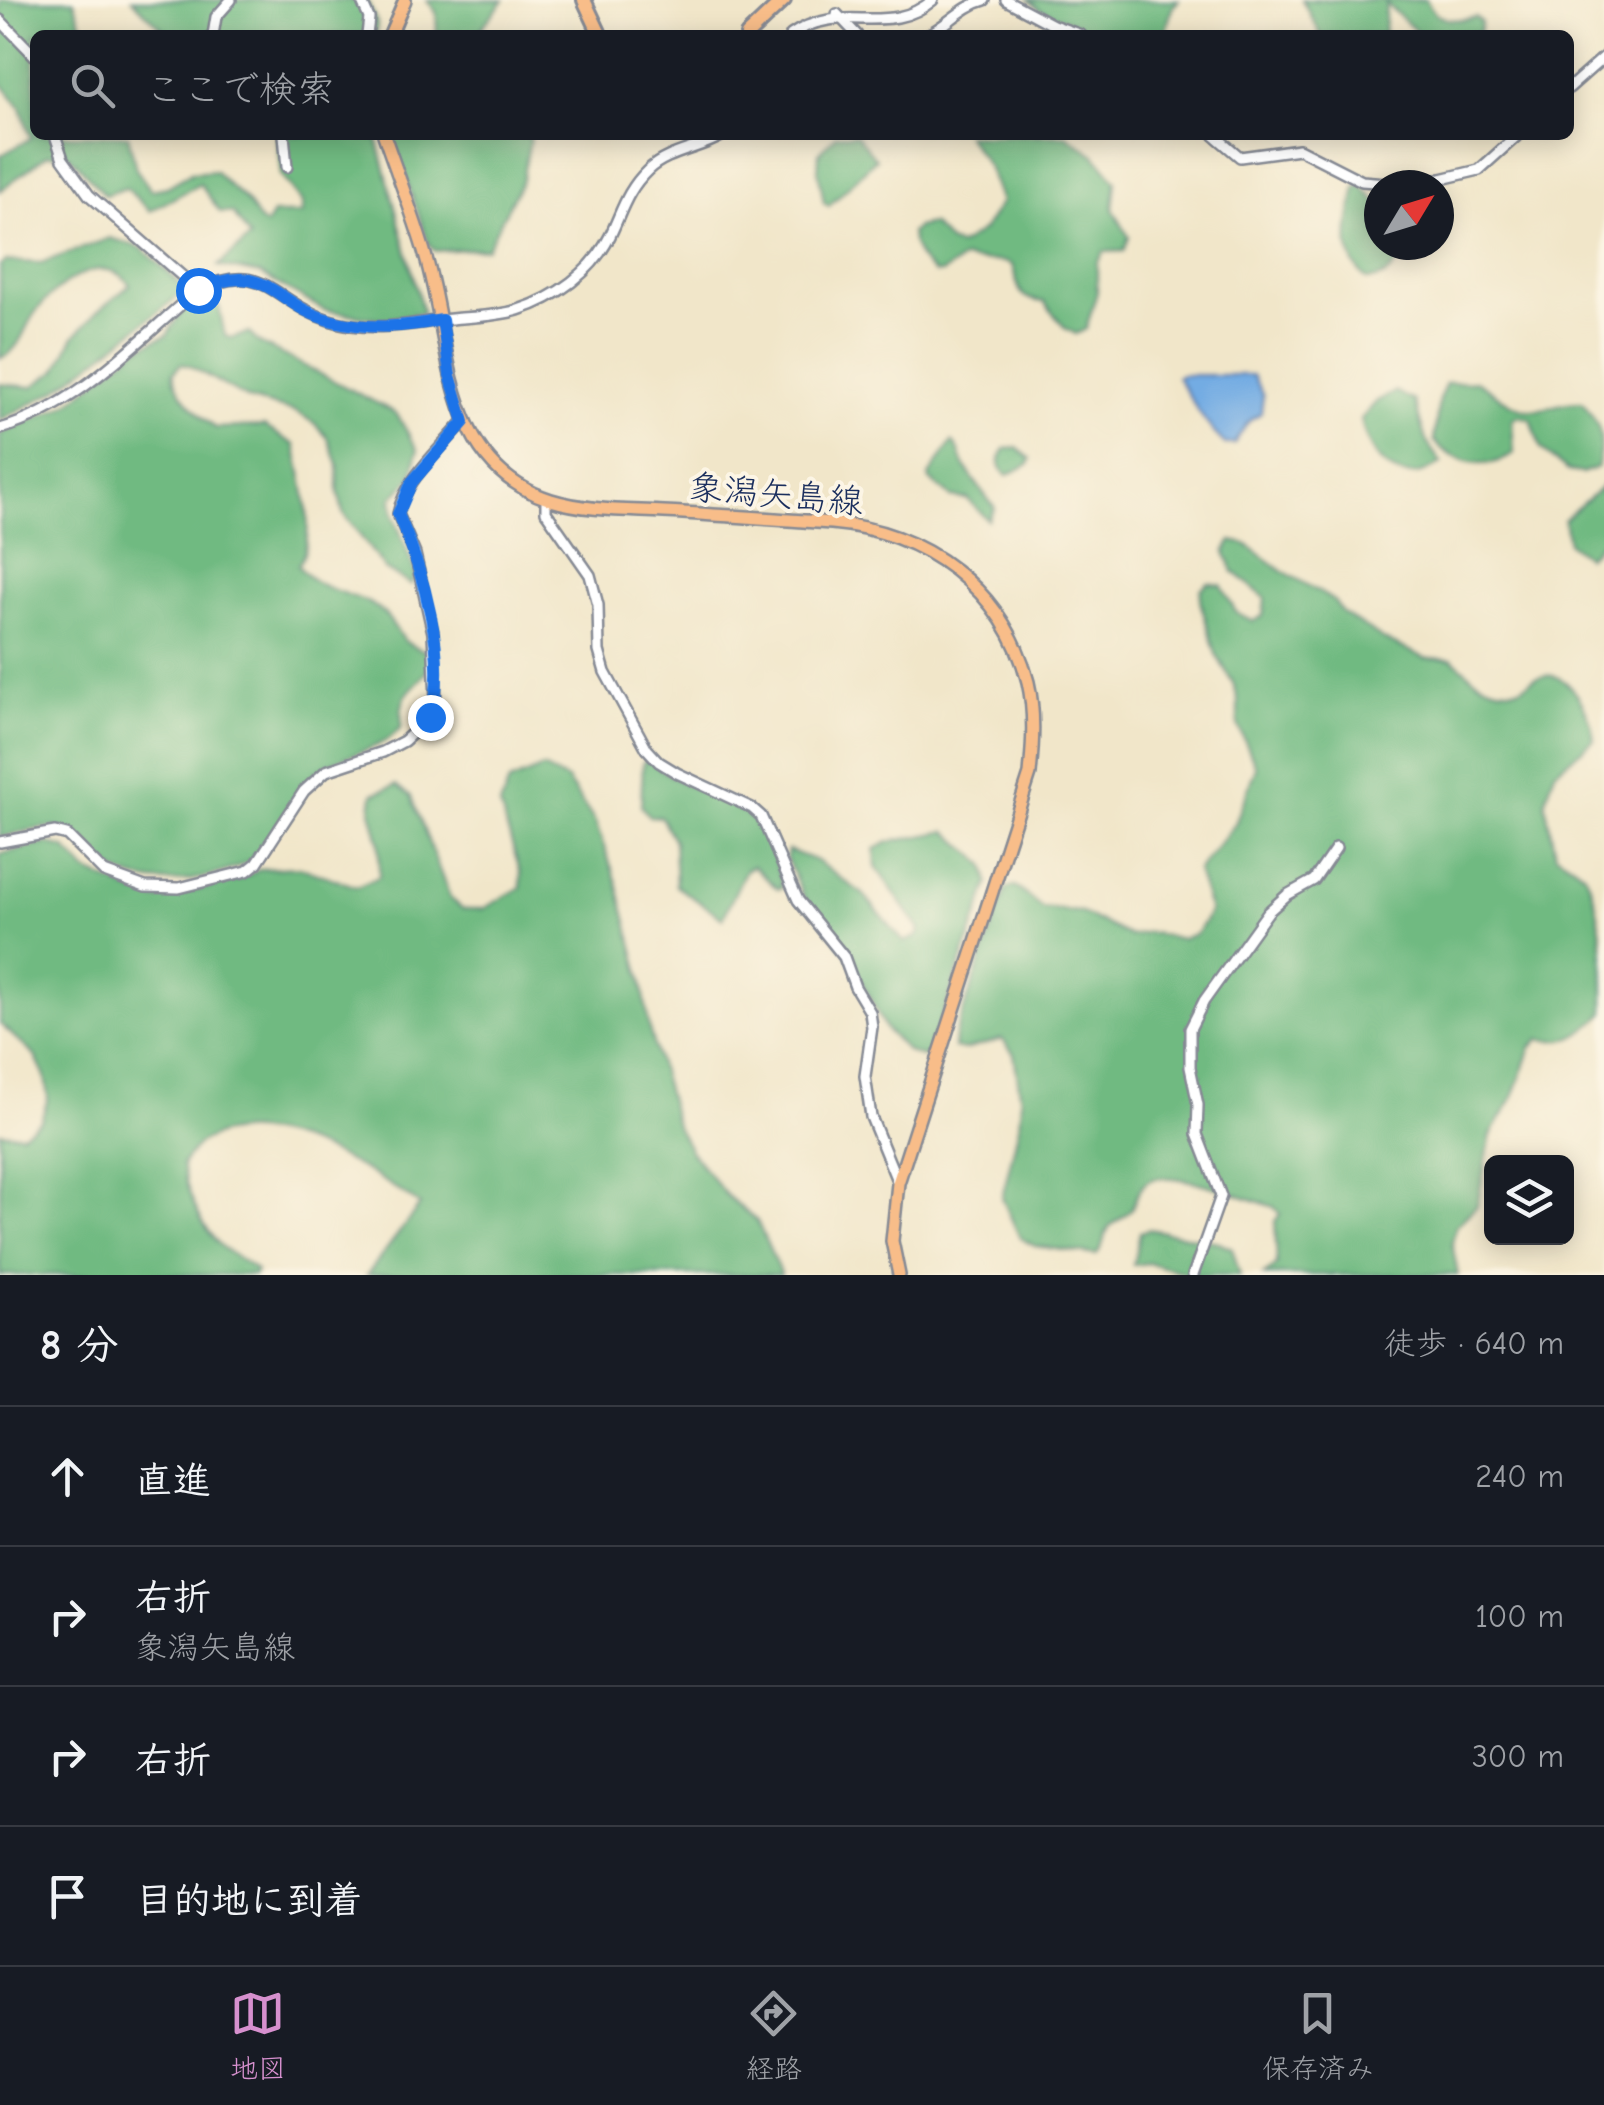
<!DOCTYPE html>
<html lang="ja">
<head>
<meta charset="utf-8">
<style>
  body { margin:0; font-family:"Comic Neue","Klee One",sans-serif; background:#20242c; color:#f1f3f6 }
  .controls { position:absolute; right:30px; bottom:30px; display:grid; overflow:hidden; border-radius:15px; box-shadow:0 5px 25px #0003 }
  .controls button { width:90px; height:90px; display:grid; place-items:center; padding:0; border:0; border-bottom:2px solid #363941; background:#171b24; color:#f1f3f6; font:50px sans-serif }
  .compass { position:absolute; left:1364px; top:170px; width:90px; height:90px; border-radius:50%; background:#171b24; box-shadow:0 5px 25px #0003; rotate:52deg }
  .stop { position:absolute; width:30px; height:30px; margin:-22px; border:8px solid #1a73e8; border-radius:50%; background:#fff }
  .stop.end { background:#1a73e8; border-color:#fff; box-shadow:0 2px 10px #0008 }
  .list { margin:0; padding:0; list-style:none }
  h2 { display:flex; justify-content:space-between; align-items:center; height:130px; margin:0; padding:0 40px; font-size:42px }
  h2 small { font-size:32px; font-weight:400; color:#9ea1a6 }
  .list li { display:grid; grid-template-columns:65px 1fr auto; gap:30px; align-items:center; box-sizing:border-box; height:140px; padding:0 40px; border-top:2px solid #363941 }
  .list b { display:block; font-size:38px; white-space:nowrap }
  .list p { margin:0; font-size:32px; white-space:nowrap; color:#9ea1a6 }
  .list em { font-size:32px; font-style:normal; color:#9ea1a6 }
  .icon { flex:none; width:55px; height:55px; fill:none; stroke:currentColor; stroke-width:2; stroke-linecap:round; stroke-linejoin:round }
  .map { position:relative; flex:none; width:1604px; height:1275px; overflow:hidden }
  .search { position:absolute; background:#171b24; box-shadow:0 5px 25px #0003; left:30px; right:30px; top:30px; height:110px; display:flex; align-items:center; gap:25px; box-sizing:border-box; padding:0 35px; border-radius:15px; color:#9ea1a6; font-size:38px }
  .sheet { height:690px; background:#171b24 }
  nav { display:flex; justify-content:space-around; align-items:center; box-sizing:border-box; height:140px; border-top:2px solid #363941; background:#171b24; font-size:28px; color:#9ea1a6 }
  nav a { display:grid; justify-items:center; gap:5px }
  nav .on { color:#d690ce }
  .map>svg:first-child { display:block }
  .forest { fill:#70ba81; stroke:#467470; stroke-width:2.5 }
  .water { fill:#73ace3; stroke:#476ea0; stroke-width:2.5 }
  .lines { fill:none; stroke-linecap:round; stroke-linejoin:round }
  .minor-casing { stroke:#868a94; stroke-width:14 }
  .major-casing { stroke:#868a94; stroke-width:16 }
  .highway-casing { stroke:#868a94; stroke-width:18 }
  .minor { stroke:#fff; stroke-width:9 }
  .major { stroke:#f8bd89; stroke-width:11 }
  .highway { stroke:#f8bd89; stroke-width:12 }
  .route { stroke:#1a73e8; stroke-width:12 }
  .labels { text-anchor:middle; stroke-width:8; stroke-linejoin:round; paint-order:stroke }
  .street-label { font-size:35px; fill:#1b2f5e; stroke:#fcf5e5 }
</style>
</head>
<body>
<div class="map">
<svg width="1604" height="1275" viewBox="0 0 1604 1275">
  <rect width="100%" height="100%" fill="#fcf5e5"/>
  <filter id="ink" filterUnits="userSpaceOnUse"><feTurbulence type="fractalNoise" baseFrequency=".01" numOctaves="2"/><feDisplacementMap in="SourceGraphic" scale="20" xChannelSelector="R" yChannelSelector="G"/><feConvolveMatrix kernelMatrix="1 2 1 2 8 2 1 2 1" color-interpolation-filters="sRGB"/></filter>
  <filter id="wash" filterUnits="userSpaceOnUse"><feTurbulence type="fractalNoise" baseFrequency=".0048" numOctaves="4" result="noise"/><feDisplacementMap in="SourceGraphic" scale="40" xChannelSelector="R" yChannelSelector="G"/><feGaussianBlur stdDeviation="2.25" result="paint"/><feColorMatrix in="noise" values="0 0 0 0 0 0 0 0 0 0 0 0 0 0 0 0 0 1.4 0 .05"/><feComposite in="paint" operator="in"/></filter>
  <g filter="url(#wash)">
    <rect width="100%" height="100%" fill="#f1e6c9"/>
    <g class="forest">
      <path d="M0 0H74L85 35H35V135H128L136 169 151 190 167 187 191 173 215 171C224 183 236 190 245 200 254 209 254 219 266 225L273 214H302V203L281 176 277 135H376L423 313 386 320 324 310 260 274 218 266 250 238 233 213 220 212 200 184 150 211 126 188 105 195 70 156 48 154 0 191V156L31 138 21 108 0 82Z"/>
      <path d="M132 0H367L377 23 376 35H169Z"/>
      <path d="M427 0H504L476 35H437L436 12Z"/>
      <path d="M1029 0H1179L1172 8 1165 35H1101L1039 9Z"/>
      <path d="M1302 0H1426C1439 23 1452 22 1476 17L1481 22 1479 33 1420 35 1386 4 1384 35H1321Z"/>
      <path d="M391 135H527L530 140 522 180 487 248 435 251 429 245Z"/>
      <path d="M836 135H856L876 159 829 206 824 203 818 170 819 153Z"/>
      <path d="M966 135H1066L1095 155 1116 181 1113 209 1129 237 1124 251 1104 252 1097 263V292L1086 329 1076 334 1065 328 1044 302C1016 299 1020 290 1012 265 996 257 981 264 964 258L942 273H934C921 261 912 251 911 233L917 227 931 224 949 242 959 246 983 230 1001 202 988 167Z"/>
      <path d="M1361 185 1379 204V245H1396L1401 257C1393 271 1384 280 1367 280 1338 254 1350 221 1356 187Z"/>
      <path d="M110 238 142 248 184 287 181 294 57 390 0 420V384L32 387 57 370 73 338 97 312 130 285C103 249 60 284 38 309 23 326 23 350 0 358V265L6 261 41 263Z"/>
      <path d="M199 297 212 298 219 307 225 336 231 338 249 333 258 342 396 413 418 450 412 477 392 498 394 516 416 574 411 585 385 569 343 513 338 491V464L328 438 314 423 296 412 248 399 190 366 181 364 173 373C177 395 198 413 215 428L264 426 295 445C302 475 318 539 298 565 316 593 358 592 380 610 401 627 394 643 426 651L431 665C416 692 398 687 402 726 381 754 341 752 315 773L254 859C209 882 148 894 104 864 89 854 80 835 62 829 45 824 18 834 0 837V434L68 404 136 349 167 335 181 312Z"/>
      <path d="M1476 381C1493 390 1515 412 1534 410 1552 409 1561 401 1582 402 1602 427 1604 436 1597 467L1582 473 1568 471 1541 449 1531 419 1518 416 1512 420 1514 453C1493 472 1450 463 1434 440L1439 399 1446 383Z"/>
      <path d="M1395 392 1414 401 1426 441 1441 463C1400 492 1369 462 1361 419L1377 401Z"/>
      <path d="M952 442C961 449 959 455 964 465 973 480 984 494 995 508L988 520 967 499 951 497 930 480 929 476Z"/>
      <path d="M1017 448 1031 459 1029 464 1007 475C998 467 998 458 1005 449Z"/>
      <path d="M1603 486 1604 540 1587 557 1568 543 1564 519Z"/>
      <path d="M1232 541 1246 544 1283 571 1334 601 1342 613 1383 639 1425 658 1453 659C1470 675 1483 688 1508 689 1526 690 1523 684 1536 678 1570 664 1592 716 1594 740L1555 771 1545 802 1555 853C1564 860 1579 867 1586 876 1604 911 1604 971 1604 1014 1579 1035 1574 1044 1539 1039L1531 1048 1512 1100 1491 1135 1477 1206 1456 1226 1452 1243 1458 1275H1263L1277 1265 1275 1221 1280 1214 1274 1207C1248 1199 1168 1166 1147 1182 1137 1189 1137 1198 1132 1208 1127 1217 1115 1220 1109 1228 1102 1237 1105 1248 1096 1255L1035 1246 1020 1238 1002 1198 1019 1126 1021 1100 1014 1054 1002 1039 965 1050 954 1048 955 1035 1006 889 1015 886 1042 908 1080 912 1130 936 1147 932 1182 939 1197 933 1210 911 1197 871 1235 824 1256 767 1238 725V699L1233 683 1216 654 1200 601 1201 589 1208 583 1221 585 1236 612 1253 621 1263 616 1265 598 1234 572 1225 552Z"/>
      <path d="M649 760C711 812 765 785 782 888L778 889 753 866 746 869 723 918 676 886 674 841 661 817 649 816 641 806 643 762Z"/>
      <path d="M543 768 567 780 595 822 617 882 642 981 650 1032 676 1125 691 1152 726 1195 757 1221 781 1275H367L420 1205C369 1169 266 1106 203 1141 195 1145 188 1157 182 1164 186 1190 200 1224 218 1243 228 1254 245 1261 256 1271L254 1275H0V1132L22 1134 41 1120 48 1098 45 1077 35 1056 0 1024V854L47 843 65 848 86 871 143 896 176 895 238 880 260 869 300 867 357 887 379 877V842L371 811 373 794 396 785 411 796 450 898 463 909H483L521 887V874L500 806 509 782Z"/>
      <path d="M947 831 985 865 989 883 930 1052 923 1057 908 1052 886 1030 852 961 804 897 786 858 788 850 815 860 863 894 904 942 918 936 920 930 876 867 875 849 889 842Z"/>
      <path d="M1149 1229 1219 1242 1232 1248 1240 1275H1192L1149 1263 1133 1265 1140 1232Z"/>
    </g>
    <path class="water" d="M1182 375H1252L1263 395 1261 413 1248 422 1234 444H1225C1202 422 1194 403 1177 377Z"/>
  </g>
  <g filter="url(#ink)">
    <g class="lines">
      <g class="minor-casing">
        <g id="minor">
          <path d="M361 0 369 18 367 35"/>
          <path d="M1006 0 1053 25 1081 35"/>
          <path d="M837 14 857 35"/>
          <path d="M0 20 35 56"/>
          <path d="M213 35 216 17 231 0"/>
          <path d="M791 35C841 0 887 39 933 0"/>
          <path d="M927 35C948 25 962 6 985 0"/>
          <path d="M1569 88 1604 57"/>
          <path d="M55 135 63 159 89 195 198 290"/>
          <path d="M284 135 287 167"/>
          <path d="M1214 135 1240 157 1299 149 1362 181 1397 184 1441 179 1479 170 1518 135"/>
          <path d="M0 429C78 407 137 341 198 290 265 258 272 302 329 320 367 332 405 325 442 320 467 317 494 317 518 310 556 298 592 272 610 236 622 211 627 190 648 170 668 151 700 149 723 135"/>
          <path d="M546 498V512L590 575 598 605 599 651 605 672 647 749 659 762 677 773 752 808 761 816 798 900 844 957 855 987 870 1012 872 1027 865 1076 871 1117 898 1183"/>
          <path d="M0 842 55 832 67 835 104 872 145 887 179 888 247 871 257 863 304 791 326 771 383 752 404 741 430 717 436 701 433 633 415 554 398 514C405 479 441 449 463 422"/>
          <path d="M1193 1275 1221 1196 1197 1134 1198 1105 1190 1067V1029L1204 1001 1268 912 1287 895 1314 880 1336 848"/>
        </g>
      </g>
      <g class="major-casing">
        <g id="major">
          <path d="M390 35 405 0"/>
          <path d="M384 135C398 176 414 216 426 258 452 346 443 466 551 500 587 511 627 510 664 512 720 515 776 519 831 523 924 531 1004 588 1028 682 1035 712 1033 744 1030 774L898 1183 892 1241 899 1275"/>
        </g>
      </g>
      <g class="highway-casing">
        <g id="highway">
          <path d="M584 0 599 32"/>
          <path d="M747 35 784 0"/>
        </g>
      </g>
      <use href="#minor" class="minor"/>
      <use href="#major" class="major"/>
      <use href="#highway" class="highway"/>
    </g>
  </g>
  <g class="lines" filter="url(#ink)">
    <path class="route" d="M198 290C268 257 274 307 333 321 370 330 405 327 442 320L450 375 464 422 412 482 398 514C421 566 451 662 430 717"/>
  </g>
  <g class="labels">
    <g class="street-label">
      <text transform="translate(776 494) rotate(5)" y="12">象潟矢島線</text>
    </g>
  </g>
</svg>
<div class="controls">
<button><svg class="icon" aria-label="layers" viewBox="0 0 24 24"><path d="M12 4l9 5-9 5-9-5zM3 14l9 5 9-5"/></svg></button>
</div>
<svg class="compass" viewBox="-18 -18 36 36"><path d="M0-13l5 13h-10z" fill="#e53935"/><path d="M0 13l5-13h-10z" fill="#9ea1a6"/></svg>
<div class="stop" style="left:198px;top:290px"></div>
<div class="stop end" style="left:430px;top:717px"></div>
<div class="search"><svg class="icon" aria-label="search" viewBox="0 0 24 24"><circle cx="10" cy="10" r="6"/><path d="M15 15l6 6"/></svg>ここで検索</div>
</div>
<section class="sheet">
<h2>8 分<small>徒歩 · 640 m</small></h2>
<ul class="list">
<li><svg class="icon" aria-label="ahead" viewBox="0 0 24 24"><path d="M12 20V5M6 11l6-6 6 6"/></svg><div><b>直進</b></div><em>240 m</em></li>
<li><svg class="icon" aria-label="right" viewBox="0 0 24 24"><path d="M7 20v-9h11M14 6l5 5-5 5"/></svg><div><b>右折</b><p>象潟矢島線</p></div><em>100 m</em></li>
<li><svg class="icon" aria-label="right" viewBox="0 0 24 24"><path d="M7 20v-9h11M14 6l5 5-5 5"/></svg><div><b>右折</b></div><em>300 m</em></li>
<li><svg class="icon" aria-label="arrive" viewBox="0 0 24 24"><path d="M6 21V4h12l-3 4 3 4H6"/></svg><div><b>目的地に到着</b></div></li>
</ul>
</section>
<nav>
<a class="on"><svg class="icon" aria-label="map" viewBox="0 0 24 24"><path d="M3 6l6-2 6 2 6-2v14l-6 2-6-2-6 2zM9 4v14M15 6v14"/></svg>地図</a>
<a><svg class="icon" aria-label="directions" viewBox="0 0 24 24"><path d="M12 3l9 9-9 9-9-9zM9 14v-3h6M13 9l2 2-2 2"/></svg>経路</a>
<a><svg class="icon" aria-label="saved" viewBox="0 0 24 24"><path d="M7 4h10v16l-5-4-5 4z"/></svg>保存済み</a>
</nav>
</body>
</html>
